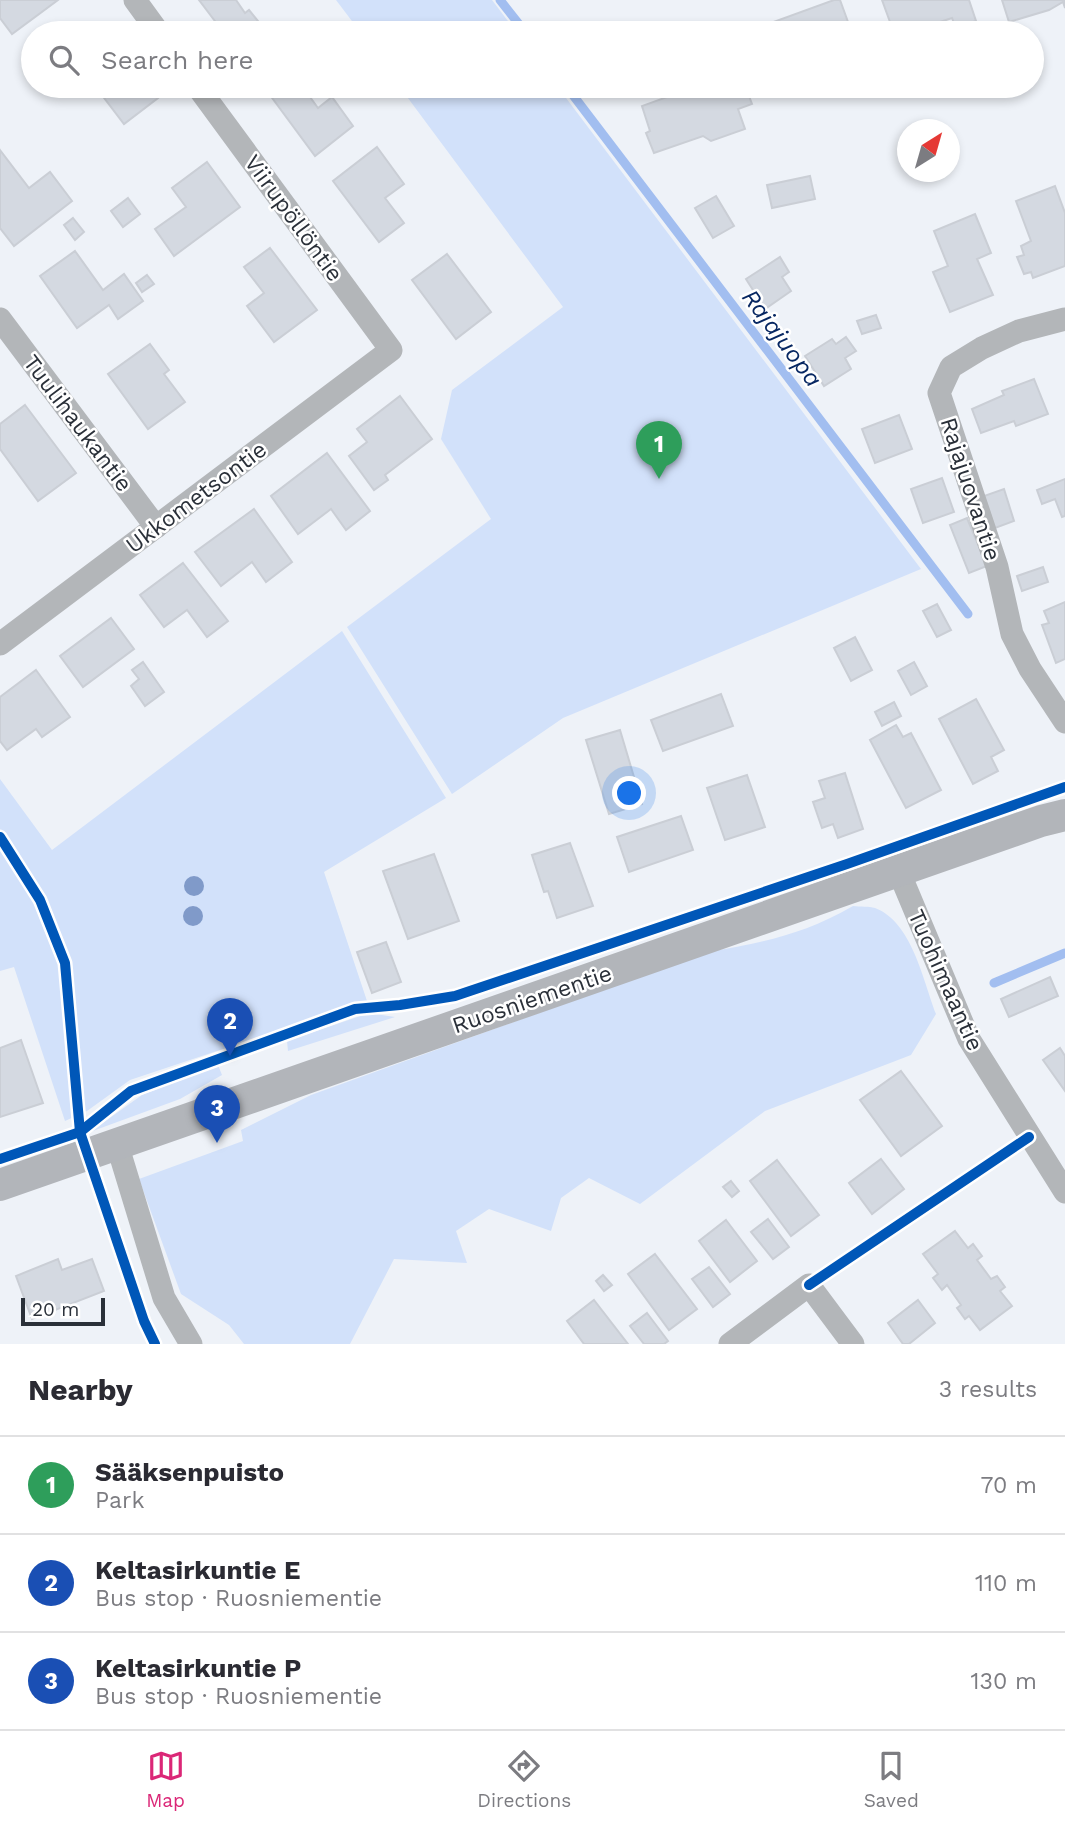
<!DOCTYPE html>
<html lang="en">
<head>
<meta charset="utf-8">
<style>
  body { margin:0; font-family:"Work Sans",sans-serif; background:#f2f2f3; color:#2b2b33 }
  .compass { position:absolute; left:897px; top:119px; width:63px; height:63px; border-radius:50%; background:#fff; box-shadow:0 4px 10px #0003; rotate:37deg }
  .scale { position:absolute; left:21px; bottom:18px; width:84px; box-sizing:border-box; padding-left:7px; border:4px solid #2a3039; border-top:0; font-size:19px; line-height:24px; white-space:nowrap; color:#2a3039; -webkit-text-stroke:5px #fff; paint-order:stroke }
  .you { position:absolute; left:630px; top:794px; width:24px; height:24px; margin:-18px; border:5px solid #fff; border-radius:50%; background:#1a73e8; box-shadow:0 0 0 10px #1a73e833 }
  .badge { display:grid; place-items:center; width:46px; height:46px; border-radius:50%; background:#db2777; color:#fff; font-size:23px; font-weight:700 }
  .pin { position:absolute; translate:-50% -58px; filter:drop-shadow(0 2px 4px #0008) }
  .pin::after { content:''; position:absolute; top:37px; width:24px; height:21px; background:inherit; clip-path:polygon(0 0,100% 0,50% 100%) }
  .list { margin:0; padding:0; list-style:none }
  h2 { display:flex; justify-content:space-between; align-items:center; height:91px; margin:0; padding:0 28px; font-size:30px }
  h2 small { font-size:23px; font-weight:400; color:#7c7c81 }
  .list li { display:grid; grid-template-columns:46px 1fr auto; gap:21px; align-items:center; box-sizing:border-box; height:98px; padding:0 28px; border-top:2px solid #e1e1e2 }
  .list b { display:block; font-size:26px; white-space:nowrap }
  .list p { margin:0; font-size:23px; white-space:nowrap; color:#7c7c81 }
  .list em { font-size:23px; font-style:normal; color:#7c7c81 }
  .icon { flex:none; width:38px; height:38px; fill:none; stroke:currentColor; stroke-width:2; stroke-linecap:round; stroke-linejoin:round }
  .map { position:relative; flex:none; width:1065px; height:1344px; overflow:hidden }
  .search { position:absolute; background:#fff; box-shadow:0 4px 10px #0003; left:21px; right:21px; top:21px; height:77px; display:flex; align-items:center; gap:18px; box-sizing:border-box; padding:0 24px; border-radius:38px; color:#7c7c81; font-size:26px }
  .sheet { height:385px; background:#fff }
  nav { display:flex; justify-content:space-around; align-items:center; box-sizing:border-box; height:98px; border-top:2px solid #e1e1e2; background:#fff; font-size:19px; color:#7c7c81 }
  nav a { display:grid; justify-items:center; gap:4px }
  nav .on { color:#db2777 }
  .map>svg:first-child { display:block }
  .green { fill:#d2e1fa }
  .lines { fill:none; stroke-linecap:round; stroke-linejoin:round }
  .stream { stroke:#a2bef0; stroke-width:9 }
  .building { fill:#d4d9e1; stroke:#caced5; stroke-width:2 }
  .minor { stroke:#b3b6b9; stroke-width:23 }
  .secondary { stroke:#b2b5ba; stroke-width:32 }
  .cycleway-casing { stroke:#fff; stroke-width:15 }
  .cycleway { stroke:#0057b8; stroke-width:10 }
  .tree { fill:#809ac9 }
  .labels { text-anchor:middle; stroke-width:5; stroke-linejoin:round; paint-order:stroke }
  .street-label { font-size:23px; fill:#2a3039; stroke:#fff }
  .water-label { font-size:24px; font-style:italic; fill:#072762; stroke:#fff }
</style>
</head>
<body>
<div class="map">
<svg width="1065" height="1344" viewBox="0 0 1065 1344">
  <rect width="100%" height="100%" fill="#eef2f8"/>
  <g class="green">
    <path d="M336 0H492L517 33H361Z"/>
    <path d="M399 86H557L921 569 563 718 452 794 347 627 491 519 441 439 452 390 563 307Z"/>
    <path d="M342 631 446 798 324 872 367 1001 130 1080 87 1111 65 1121 14 967 0 971V779L52 850Z"/>
    <path d="M853 906C860 907 869 906 875 908 912 922 923 980 936 1014L911 1055 765 1111 640 1204 589 1178 561 1198 551 1231 489 1209 456 1231 467 1263 394 1259 350 1344H244L229 1325 181 1294 139 1179 243 1141 241 1130 311 1095 708 952C765 942 802 935 853 906Z"/>
    <path d="M369 1013 395 1017 288 1051 287 1041Z"/>
    <path d="M218 1065 222 1075 180 1099 90 1132 142 1095Z"/>
  </g>
  <g class="lines">
    <g class="stream">
      <path d="M500 0 526 33"/>
      <path d="M566 86 968 614"/>
      <path d="M994 983 1065 953"/>
    </g>
  </g>
  <g class="building">
    <path d="M0 0H58L12 34 0 18Z"/>
    <path d="M199 0H236L245 13 249 10 258 21 241 33H224Z"/>
    <path d="M834 0H840L852 33H768L765 25Z"/>
    <path d="M882 0H969L976 21 956 28 952 18 937 23 938 27 922 33 915 31 894 33Z"/>
    <path d="M1002 0H1065V8L1063 2 1049 10 1009 22Z"/>
    <path d="M95 86H148L158 98 124 124Z"/>
    <path d="M274 86H302L318 108 332 97 353 126 315 156 267 91Z"/>
    <path d="M709 86H745L752 104 738 109 745 129 711 141 703 136 654 153 646 133 650 131 642 106 689 89 690 94Z"/>
    <path d="M377 147 404 184 385 198 404 223 379 242 333 181Z"/>
    <path d="M0 150 29 188 50 172 72 201 14 246 0 228Z"/>
    <path d="M207 162 240 207 174 256 155 229 186 207 172 188Z"/>
    <path d="M810 176 815 199 772 208 767 185Z"/>
    <path d="M1055 186 1065 213V266L1033 278 1031 272 1024 274 1017 257 1024 255 1021 246 1031 241 1016 201Z"/>
    <path d="M716 196 734 226 713 238 695 208Z"/>
    <path d="M128 198 140 214 123 227 111 211Z"/>
    <path d="M975 214 991 253 977 259 993 295 950 312 933 272 948 266 934 231Z"/>
    <path d="M73 218 84 232 75 240 64 225Z"/>
    <path d="M270 248 317 310 274 342 247 306 264 293 244 267Z"/>
    <path d="M75 251 103 290 124 274 143 301 118 319 109 305 77 328 40 276Z"/>
    <path d="M447 254 491 312 456 339 412 280Z"/>
    <path d="M780 257 789 272 782 277 791 291 765 309 746 279Z"/>
    <path d="M147 275 154 284 142 292 136 283Z"/>
    <path d="M876 315 881 328 862 334 857 321Z"/>
    <path d="M846 337 856 351 845 358 851 369 824 386 805 356 832 339 836 344Z"/>
    <path d="M150 344 169 370 164 374 185 402 148 429 108 374Z"/>
    <path d="M1034 379 1048 414 1016 426 1014 421 981 433 972 409 1004 395 1002 391Z"/>
    <path d="M400 396 432 439 385 475 388 480 374 490 349 456 367 442 357 429Z"/>
    <path d="M25 405 76 473 38 501 0 449V424Z"/>
    <path d="M899 415 912 449 875 463 862 429Z"/>
    <path d="M327 453 370 511 346 530 331 509 298 534 271 496Z"/>
    <path d="M942 478 954 512 923 523 911 489Z"/>
    <path d="M1065 479V516L1062 517 1055 499 1042 504 1037 490Z"/>
    <path d="M1004 489 1014 521 995 528 984 496Z"/>
    <path d="M254 509 292 562 266 582 252 562 221 586 195 552Z"/>
    <path d="M967 518 987 566 969 573 950 525Z"/>
    <path d="M183 563 228 621 207 637 187 610 164 627 140 595Z"/>
    <path d="M1043 567 1048 582 1022 591 1017 576Z"/>
    <path d="M1065 602V659L1056 663 1042 625 1049 623 1044 611Z"/>
    <path d="M937 604 951 630 937 637 923 611Z"/>
    <path d="M111 618 134 649 83 687 60 656Z"/>
    <path d="M855 637 872 670 851 681 834 648Z"/>
    <path d="M143 662 164 692 145 706 131 686 139 679 132 670Z"/>
    <path d="M914 662 927 686 911 695 898 671Z"/>
    <path d="M36 670 70 717 42 737 36 729 7 750 0 741V697Z"/>
    <path d="M721 694 733 726 663 751 651 720Z"/>
    <path d="M976 699 1004 750 991 757 998 771 973 784 939 719Z"/>
    <path d="M894 702 901 716 882 726 875 712Z"/>
    <path d="M896 725 903 737 911 733 941 790 906 808 870 740Z"/>
    <path d="M620 730 642 804 609 814 586 740Z"/>
    <path d="M845 773 863 829 838 838 833 824 822 828 813 802 825 798 819 781Z"/>
    <path d="M747 775 765 827 725 840 707 788Z"/>
    <path d="M681 816 693 850 629 872 617 837Z"/>
    <path d="M570 843 593 906 557 918 548 891 544 892 532 855Z"/>
    <path d="M434 854 459 921 408 939 383 871Z"/>
    <path d="M386 942 401 982 372 993 357 952Z"/>
    <path d="M1050 977 1058 996 1009 1017 1001 999Z"/>
    <path d="M21 1040 43 1103 0 1117V1048Z"/>
    <path d="M1060 1048 1065 1056V1091L1043 1060Z"/>
    <path d="M901 1071 942 1126 901 1156 860 1100Z"/>
    <path d="M881 1159 904 1189 872 1214 849 1183Z"/>
    <path d="M777 1160 819 1215 791 1236 750 1181Z"/>
    <path d="M731 1181 739 1191 732 1197 723 1187Z"/>
    <path d="M768 1219 789 1247 773 1259 751 1232Z"/>
    <path d="M726 1220 757 1261 730 1282 699 1241Z"/>
    <path d="M955 1231 968 1248 973 1244 982 1256 977 1260 991 1279 997 1276 1005 1287 1000 1291 1012 1306 980 1330 969 1316 965 1319 957 1308 961 1305 947 1285 942 1290 933 1278 938 1274 923 1254Z"/>
    <path d="M655 1254 697 1309 669 1330 628 1274Z"/>
    <path d="M58 1259 62 1270 92 1259 104 1291 32 1319 16 1276Z"/>
    <path d="M709 1267 730 1294 713 1307 692 1279Z"/>
    <path d="M603 1275 612 1285 604 1291 596 1281Z"/>
    <path d="M594 1300 628 1344H584L567 1321Z"/>
    <path d="M918 1300 935 1323 909 1344H903L888 1323Z"/>
    <path d="M647 1313 668 1341 664 1344H644L630 1326Z"/>
  </g>
  <g class="lines">
    <g class="minor">
      <path d="M135 0 159 33"/>
      <path d="M0 319 156 527"/>
      <path d="M1065 319 1019 331 982 348 951 367 939 393 997 567 1012 634 1030 669 1065 722"/>
      <path d="M0 644 391 350 197 86"/>
      <path d="M899 872 969 1039 1065 1192"/>
      <path d="M117 1144 164 1298 191 1344"/>
      <path d="M730 1344 809 1285 853 1344"/>
    </g>
    <path class="secondary" d="M0 1185 1041 821 1065 815"/>
    <g class="cycleway-casing">
      <g id="cycleway">
        <path d="M0 837 40 900 65 963 80 1132 144 1321 155 1344"/>
        <path d="M0 1159 80 1132 131 1091 355 1009 400 1005 455 996 847 864 1065 787"/>
        <path d="M809 1285 1029 1137"/>
      </g>
    </g>
    <use href="#cycleway" class="cycleway"/>
  </g>
  <g class="tree">
    <circle cx="194" cy="886" r="10"/>
    <circle cx="193" cy="916" r="10"/>
  </g>
  <g class="labels">
    <g class="street-label">
      <text transform="translate(294 218) rotate(54)" y="8">Viirupöllöntie</text>
      <text transform="translate(78 423) rotate(53)" y="8">Tuulihaukantie</text>
      <text transform="translate(971 489) rotate(72)" y="8">Rajajuovantie</text>
      <text transform="translate(196 497) rotate(-37)" y="8">Ukkometsontie</text>
      <text transform="translate(946 980) rotate(66)" y="8">Tuohimaantie</text>
      <text transform="translate(532 999) rotate(-19)" y="8">Ruosniementie</text>
    </g>
    <g class="water-label">
      <text transform="translate(782 338) rotate(53)" y="8">Rajajuopa</text>
    </g>
  </g>
</svg>
<svg class="compass" viewBox="-18 -18 36 36"><path d="M0-13l5 13h-10z" fill="#e53935"/><path d="M0 13l5-13h-10z" fill="#7c7c81"/></svg>
<div class="scale">20 m</div>
<div class="you"></div>
<div class="pin badge" style="left:659px;top:479px;background:#2e9e5b">1</div>
<div class="pin badge" style="left:230px;top:1056px;background:#1a4fb4">2</div>
<div class="pin badge" style="left:217px;top:1143px;background:#1a4fb4">3</div>
<div class="search"><svg class="icon" aria-label="search" viewBox="0 0 24 24"><circle cx="10" cy="10" r="6"/><path d="M15 15l6 6"/></svg>Search here</div>
</div>
<section class="sheet">
<h2>Nearby<small>3 results</small></h2>
<ul class="list">
<li><span class="badge" style="background:#2e9e5b">1</span><div><b>Sääksenpuisto</b><p>Park</p></div><em>70 m</em></li>
<li><span class="badge" style="background:#1a4fb4">2</span><div><b>Keltasirkuntie E</b><p>Bus stop · Ruosniementie</p></div><em>110 m</em></li>
<li><span class="badge" style="background:#1a4fb4">3</span><div><b>Keltasirkuntie P</b><p>Bus stop · Ruosniementie</p></div><em>130 m</em></li>
</ul>
</section>
<nav>
<a class="on"><svg class="icon" aria-label="map" viewBox="0 0 24 24"><path d="M3 6l6-2 6 2 6-2v14l-6 2-6-2-6 2zM9 4v14M15 6v14"/></svg>Map</a>
<a><svg class="icon" aria-label="directions" viewBox="0 0 24 24"><path d="M12 3l9 9-9 9-9-9zM9 14v-3h6M13 9l2 2-2 2"/></svg>Directions</a>
<a><svg class="icon" aria-label="saved" viewBox="0 0 24 24"><path d="M7 4h10v16l-5-4-5 4z"/></svg>Saved</a>
</nav>
</body>
</html>
